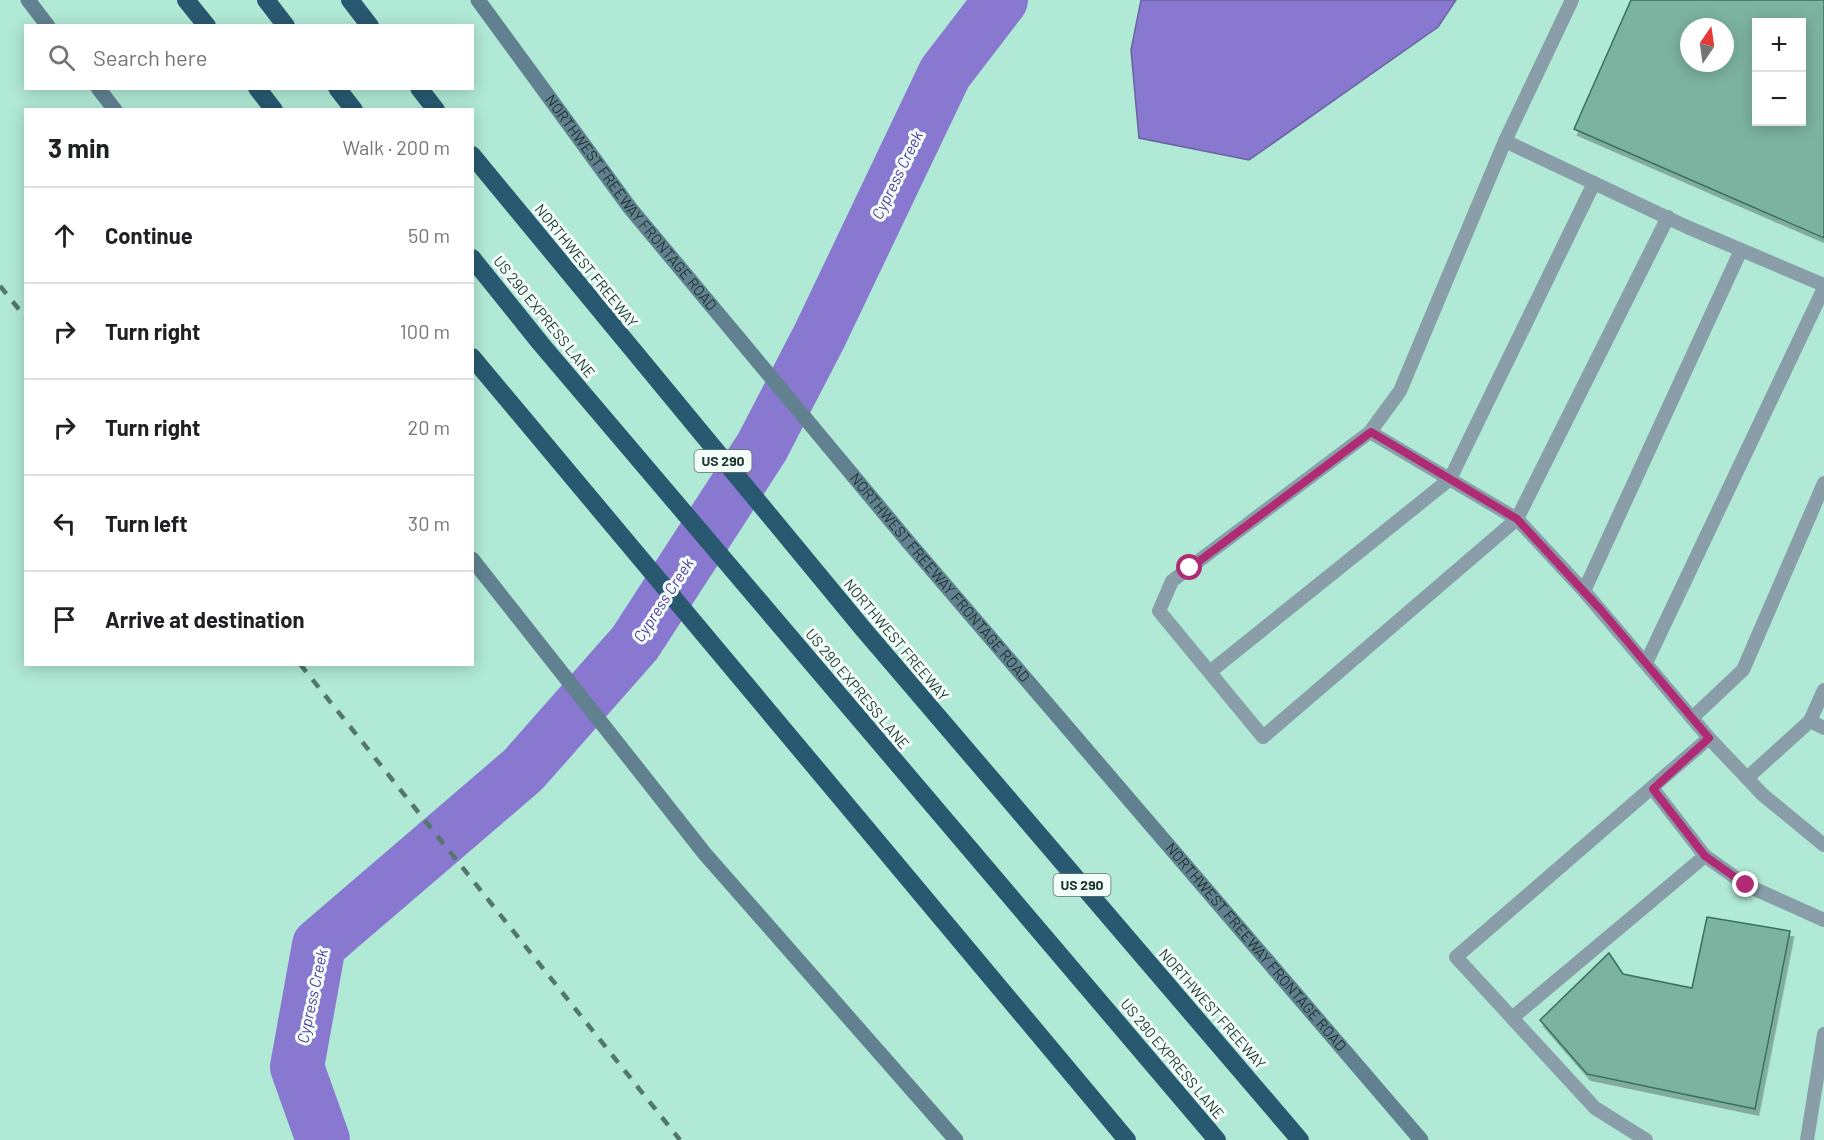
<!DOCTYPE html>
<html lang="en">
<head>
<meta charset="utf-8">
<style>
  body { margin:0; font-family:Barlow,sans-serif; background:#f6f6f6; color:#202124 }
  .controls { position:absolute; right:18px; top:18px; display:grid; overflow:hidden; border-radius:0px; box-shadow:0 3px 15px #0003 }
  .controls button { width:54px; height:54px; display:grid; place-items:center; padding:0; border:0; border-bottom:2px solid #e0e0e0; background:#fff; color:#202124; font:30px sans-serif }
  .compass { position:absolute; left:1680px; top:18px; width:54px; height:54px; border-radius:50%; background:#fff; box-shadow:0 3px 15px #0003; rotate:13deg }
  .stop { position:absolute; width:18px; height:18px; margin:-14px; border:4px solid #af2c75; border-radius:50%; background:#fff }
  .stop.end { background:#af2c75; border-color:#fff; box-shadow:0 2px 6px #0008 }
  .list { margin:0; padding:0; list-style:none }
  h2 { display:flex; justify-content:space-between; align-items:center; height:78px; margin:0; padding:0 24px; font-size:26px }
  h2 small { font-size:20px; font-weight:400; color:#757577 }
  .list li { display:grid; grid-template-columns:39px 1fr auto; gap:18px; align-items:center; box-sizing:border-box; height:96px; padding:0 24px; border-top:2px solid #e0e0e0 }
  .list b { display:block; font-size:22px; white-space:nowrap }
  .list em { font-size:20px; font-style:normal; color:#757577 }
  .icon { flex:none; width:33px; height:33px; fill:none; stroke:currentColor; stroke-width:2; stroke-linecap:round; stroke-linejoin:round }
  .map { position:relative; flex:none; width:1824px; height:1140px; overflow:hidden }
  .search { position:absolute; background:#fff; box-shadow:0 3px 15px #0003; left:24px; top:24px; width:450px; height:66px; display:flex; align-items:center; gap:15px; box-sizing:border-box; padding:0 21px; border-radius:0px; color:#757577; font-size:22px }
  .panel { position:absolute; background:#fff; box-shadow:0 3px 15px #0003; left:24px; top:108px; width:450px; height:558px; border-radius:0px }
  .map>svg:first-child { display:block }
  .water { fill:#8978d0; stroke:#69649f; stroke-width:1.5 }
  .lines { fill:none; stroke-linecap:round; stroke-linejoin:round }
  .river { stroke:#8978d0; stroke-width:54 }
  .building { fill:#7bb3a0; stroke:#3a705f; stroke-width:1.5; fill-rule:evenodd; filter:url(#shadow) }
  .lane { stroke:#899ea9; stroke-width:14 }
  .secondary { stroke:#618191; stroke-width:15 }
  .highway { stroke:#295970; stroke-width:18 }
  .rail { stroke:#54776b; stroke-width:4.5; stroke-dasharray:10 10; stroke-linecap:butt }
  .route { stroke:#af2c75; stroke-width:8 }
  .labels { text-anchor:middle; stroke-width:6; stroke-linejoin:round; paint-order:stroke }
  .shield { fill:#f3fefa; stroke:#5d716a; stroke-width:1.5 }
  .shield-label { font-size:14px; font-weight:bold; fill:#1d342c }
  .street-label { font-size:15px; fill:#1d342c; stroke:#f3fefa }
  .water-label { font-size:16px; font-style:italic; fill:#563aa2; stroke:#f3fefa }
</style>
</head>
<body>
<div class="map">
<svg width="1824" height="1140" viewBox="0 0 1824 1140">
  <defs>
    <filter id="shadow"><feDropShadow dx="3.5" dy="6" stdDeviation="0" flood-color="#0004"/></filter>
  </defs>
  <rect width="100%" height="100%" fill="#b0e9d5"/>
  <path class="water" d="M1141 0H1456L1438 27 1249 160 1139 138 1131 50Z"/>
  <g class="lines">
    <path class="river" d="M323 1140 297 1067 319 945 523 770 635 643 762 447 820 335 945 73 1001 0"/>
  </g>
  <g class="building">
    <path d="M1631 0H1824V238L1574 129ZM1756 22H1802V122H1756ZM1689 27H1725V63H1689Z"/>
    <path d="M1707 917 1790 931 1755 1109 1587 1074 1540 1020 1609 953 1623 974 1692 988Z"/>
  </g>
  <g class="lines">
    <g class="lane">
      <path d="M1572 0 1505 141 1400 391 1370 432 1172 581 1159 611 1263 737 1517 519 1668 217"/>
      <path d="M1505 141 1687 227 1824 285"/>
      <path d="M1370 432 1517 519 1584 591 1709 738 1763 795 1824 845"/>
      <path d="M1584 591 1741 250"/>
      <path d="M1646 663 1824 288"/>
      <path d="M1211 671 1450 479 1594 183"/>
      <path d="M1692 718 1743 670 1824 483"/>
      <path d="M1810 721 1824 690"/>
      <path d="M1747 778 1810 721 1824 728"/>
      <path d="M1705 856 1746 885 1824 920"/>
      <path d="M1512 1018 1705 856 1653 789"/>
      <path d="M1646 1140 1595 1108 1456 957 1709 738"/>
      <path d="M1807 1140 1824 1034"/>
    </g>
    <g class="secondary">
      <path d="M28 0 48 26"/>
      <path id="s1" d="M478 0 630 208 910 544 1421 1140"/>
      <path d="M98 88 115 110"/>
      <path d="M472 559 705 854 956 1140"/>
    </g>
    <g class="highway">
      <path d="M186 0 207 26"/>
      <path d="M266 0 286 26"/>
      <path d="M350 0 370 26"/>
      <path d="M257 88 274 110"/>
      <path d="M337 88 354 110"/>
      <path d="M419 88 436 110"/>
      <path d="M472 155 864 630 1300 1140"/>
      <path d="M472 258 541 344 1217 1140"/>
      <path d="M472 357 1127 1140"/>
    </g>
    <g class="rail">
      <path d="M0 286 26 318"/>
      <path d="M300 664 680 1140"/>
    </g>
  </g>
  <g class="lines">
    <path class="route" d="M1190 568 1371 432 1517 519 1600 609 1709 738 1653 789 1705 856 1746 885"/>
  </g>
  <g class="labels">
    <g class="shield">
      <rect x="694.5" y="450" width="57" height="22" rx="4.5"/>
      <rect x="1053.5" y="874" width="57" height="22" rx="4.5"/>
    </g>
    <g class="shield-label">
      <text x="723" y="466">US 290</text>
      <text x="1082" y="890">US 290</text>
    </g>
    <g class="street-label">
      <text dy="5" stroke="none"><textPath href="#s1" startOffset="254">NORTHWEST FREEWAY FRONTAGE ROAD</textPath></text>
      <text transform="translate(586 266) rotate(51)" y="5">NORTHWEST FREEWAY</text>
      <text transform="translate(544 317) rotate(51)" y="5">US 290 EXPRESS LANE</text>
      <text dy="5" stroke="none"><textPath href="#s1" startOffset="740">NORTHWEST FREEWAY FRONTAGE ROAD</textPath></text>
      <text transform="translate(896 640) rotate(50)" y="5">NORTHWEST FREEWAY</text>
      <text transform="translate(857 689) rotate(50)" y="5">US 290 EXPRESS LANE</text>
      <text dy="5" stroke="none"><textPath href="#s1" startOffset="1226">NORTHWEST FREEWAY FRONTAGE ROAD</textPath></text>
      <text transform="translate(1212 1009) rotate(49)" y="5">NORTHWEST FREEWAY</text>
      <text transform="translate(1172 1059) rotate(50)" y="5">US 290 EXPRESS LANE</text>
    </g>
    <g class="water-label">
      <text transform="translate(897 175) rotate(-64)" y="6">Cypress Creek</text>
      <text transform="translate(663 600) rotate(-57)" y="6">Cypress Creek</text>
      <text transform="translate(312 996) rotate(-78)" y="6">Cypress Creek</text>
    </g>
  </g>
</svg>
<div class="controls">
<button>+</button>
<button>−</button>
</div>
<svg class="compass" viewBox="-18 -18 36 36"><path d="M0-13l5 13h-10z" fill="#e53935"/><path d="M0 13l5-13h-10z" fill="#757577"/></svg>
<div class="stop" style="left:1190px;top:568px"></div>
<div class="stop end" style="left:1746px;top:885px"></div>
<div class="search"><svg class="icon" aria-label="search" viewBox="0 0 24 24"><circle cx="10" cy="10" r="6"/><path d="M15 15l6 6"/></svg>Search here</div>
<section class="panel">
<h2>3 min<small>Walk · 200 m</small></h2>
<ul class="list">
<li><svg class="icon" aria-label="ahead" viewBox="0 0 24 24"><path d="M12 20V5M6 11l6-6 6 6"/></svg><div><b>Continue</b></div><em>50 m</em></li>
<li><svg class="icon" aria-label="right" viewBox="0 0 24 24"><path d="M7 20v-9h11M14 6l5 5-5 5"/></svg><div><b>Turn right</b></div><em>100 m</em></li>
<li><svg class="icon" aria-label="right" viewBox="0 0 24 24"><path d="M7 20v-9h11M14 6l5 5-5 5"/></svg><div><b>Turn right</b></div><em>20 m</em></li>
<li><svg class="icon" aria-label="left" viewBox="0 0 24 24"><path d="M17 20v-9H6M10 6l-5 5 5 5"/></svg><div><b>Turn left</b></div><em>30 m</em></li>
<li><svg class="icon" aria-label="arrive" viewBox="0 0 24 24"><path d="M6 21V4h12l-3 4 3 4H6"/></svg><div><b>Arrive at destination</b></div></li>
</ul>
</section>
</div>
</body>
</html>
